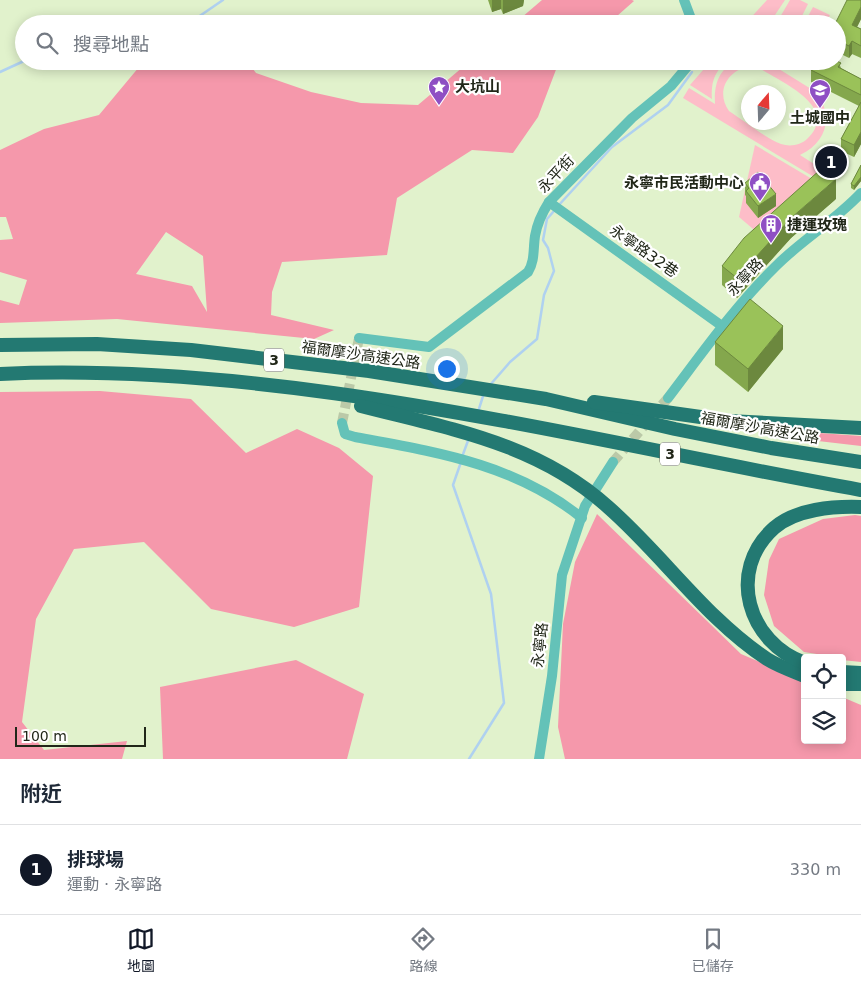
<!DOCTYPE html>
<html lang="zh-TW">
<head>
<meta charset="utf-8">
<style>
  body { margin:0; font-family:"DejaVu Sans","Noto Sans TC",sans-serif; background:#f6f6f7; color:#1f2937 }
  .controls { position:absolute; right:15px; bottom:15px; display:grid; overflow:hidden; border-radius:5px; box-shadow:0 2px 12px #0003 }
  .controls button { width:45px; height:45px; display:grid; place-items:center; padding:0; border:0; border-bottom:1px solid #e0e1e3; background:#fff; color:#1f2937; font:25px sans-serif }
  .compass { position:absolute; left:741px; top:85px; width:45px; height:45px; border-radius:50%; background:#fff; box-shadow:0 2px 12px #0003; rotate:19deg }
  .scale { position:absolute; left:15px; bottom:12px; width:131px; box-sizing:border-box; padding-left:5px; border:2px solid #212719; border-top:0; font-size:14px; line-height:18px; white-space:nowrap; color:#212719; -webkit-text-stroke:4px #fff; paint-order:stroke }
  .you { position:absolute; left:446px; top:368px; width:18px; height:18px; margin:-12px; border:4px solid #fff; border-radius:50%; background:#1a73e8; box-shadow:0 0 0 8px #1a73e833 }
  .badge { display:grid; place-items:center; width:32px; height:32px; border-radius:50%; background:#111827; color:#fff; font-size:16px; font-weight:700 }
  .pin { position:absolute; translate:-50% -50%; border:2px solid #fff; box-shadow:0 1px 5px #0006 }
  .list { margin:0; padding:0; list-style:none }
  h2 { display:flex; justify-content:space-between; align-items:center; height:65px; margin:0; padding:0 20px; font-size:21px }
  h2 small { font-size:16px; font-weight:400; color:#747a83 }
  .list li { display:grid; grid-template-columns:32px 1fr auto; gap:15px; align-items:center; box-sizing:border-box; height:90px; padding:0 20px; border-top:1px solid #e0e1e3 }
  .list b { display:block; font-size:19px; white-space:nowrap }
  .list p { margin:0; font-size:16px; white-space:nowrap; color:#747a83 }
  .list em { font-size:16px; font-style:normal; color:#747a83 }
  .icon { flex:none; width:28px; height:28px; fill:none; stroke:currentColor; stroke-width:2; stroke-linecap:round; stroke-linejoin:round }
  .map { position:relative; flex:none; width:861px; height:759px; overflow:hidden }
  .search { position:absolute; background:#fff; box-shadow:0 2px 12px #0003; left:15px; right:15px; top:15px; height:55px; display:flex; align-items:center; gap:12px; box-sizing:border-box; padding:0 18px; border-radius:28px; color:#747a83; font-size:19px }
  .sheet { height:155px; background:#fff }
  nav { display:flex; justify-content:space-around; align-items:center; box-sizing:border-box; height:70px; border-top:1px solid #e0e1e3; background:#fff; font-size:14px; color:#747a83 }
  nav a { display:grid; justify-items:center; gap:2px }
  nav .on { color:#111827 }
  .map>svg:first-child { display:block }
  .green { fill:#fdbdc8; fill-rule:evenodd }
  .forest { fill:#f598ab; fill-rule:evenodd }
  .lines { fill:none; stroke-linecap:round; stroke-linejoin:round }
  .stream { stroke:#afd1f0; stroke-width:2.5 }
  .minor-tunnel { stroke:#bbc9a8; stroke-width:10; stroke-dasharray:10 5; stroke-linecap:butt }
  .minor { stroke:#64c2b8; stroke-width:10 }
  .highway { stroke:#237972; stroke-width:14 }
  .wall { fill:#84a74d }
  .shaded-wall { fill:#6c883e }
  .building { fill:#9ac259; stroke:#6c883e }
  .labels { text-anchor:middle; stroke-width:4.5; stroke-linejoin:round; paint-order:stroke }
  .shield { fill:#fff; stroke:#64685e; stroke-width:1 }
  .shield-label { font-size:14px; font-weight:bold; fill:#212719 }
  .poi-label { font-size:15px; font-weight:bold; fill:#212719; stroke:#fff; text-anchor:start }
  .street-label { font-size:15px; fill:#212719; stroke:#fff }
</style>
</head>
<body>
<div class="map">
<svg width="861" height="759" viewBox="0 0 861 759">
  <rect width="100%" height="100%" fill="#e1f2cc"/>
  <g class="green">
    <path d="M767 0H785L769 24H745Z"/>
    <path d="M790 0H800L808 4 798 24H776Z"/>
    <path d="M813 7 830 15 825 24H804Z"/>
    <path d="M711 61H728C714 71 711 83 712 99L690 85Z"/>
    <path d="M735 61H766L816 92C834 115 827 143 800 155L825 171 819 180 683 98 689 88 715 104C714 85 718 71 735 61ZM750 66 759 68C781 82 841 107 807 139 801 145 790 147 781 144 767 139 743 120 729 111 715 91 728 70 750 66Z"/>
    <path d="M755 145 817 182 759 234 739 217Z"/>
    <path d="M822 151 846 162 840 174 816 162Z"/>
  </g>
  <g class="forest">
    <path d="M542 0H632L634 1 608 24H514Z"/>
    <path d="M144 61H247L256 73 311 92 361 103 418 105 470 61H564L557 67 538 117 513 153 472 150 397 198 387 255 282 262 272 292 271 315 334 330 314 339 117 319 0 323V300L19 305 27 280 0 272V240L13 239 6 217H0V150L44 129 99 115ZM166 232 203 256 207 312 192 286 136 274Z"/>
    <path d="M100 391 191 399 246 453 297 429 339 448 373 476 359 607 294 627 211 609 144 542 74 549 36 619 22 722 44 750 127 741 122 759H0V392Z"/>
    <path d="M820 433 861 436V446L818 441 789 434Z"/>
    <path d="M597 514 741 654 805 681V740H842V697L861 705V759H565L558 727 563 624 575 562Z"/>
    <path d="M855 515 861 516V662L842 660V658L804 652 774 626 764 595 769 560 779 539 823 519Z"/>
    <path d="M296 660 364 694 347 759H163L160 687Z"/>
  </g>
  <g class="lines">
    <g class="stream">
      <path d="M188 24 223 0"/>
      <path d="M0 72 24 61"/>
      <path d="M558 206 612 147 668 105 692 72"/>
      <path d="M490 385 510 362 537 339 544 295 554 271 548 248 543 240 547 219 554 211"/>
      <path d="M478 412 484 393"/>
      <path d="M462 457 469 438"/>
      <path d="M461 462 453 485 491 594 504 703 469 759"/>
    </g>
    <g class="minor-tunnel">
      <path d="M342 423 359 338"/>
      <path d="M613 462 668 398"/>
    </g>
    <g class="minor">
      <path d="M684 0 693 24"/>
      <path d="M549 202 722 326"/>
      <path d="M359 338 429 347 528 272C535 261 533 249 535 236 537 224 542 213 549 202L632 118 671 86 692 61"/>
      <path d="M668 398C703 352 736 305 777 265 803 239 836 220 861 193"/>
      <path d="M342 423 345 434 355 437C436 452 515 464 582 518"/>
      <path d="M539 759 552 676 562 575 585 506 613 462"/>
    </g>
    <g class="highway">
      <path d="M0 345 97 344 191 350 369 371 546 399 675 429 771 448 861 462"/>
      <path d="M0 374C287 361 580 440 861 490"/>
      <path d="M594 402 729 421 861 428"/>
      <path d="M361 406C450 429 537 443 608 507 663 555 705 618 767 659 778 666 792 671 805 676"/>
      <path d="M805 663C748 643 726 571 774 528 795 509 834 506 861 507"/>
      <path d="M842 672 861 673"/>
      <path d="M842 684H861"/>
    </g>
  </g>
  <g class="wall">
    <path d="M488 0H524L523 6 503 14 501 9 492 12Z"/>
    <path d="M861 0V19L857 27 861 29V58L852 54 849 58 841 54 838 61 841 68 861 79V144L854 157 841 151V139L859 106 811 82V70L837 24Z"/>
    <path d="M861 165V181L854 190 851 188V184Z"/>
    <path d="M745 183 776 206 758 218 746 203V196L745 195Z"/>
    <path d="M836 199 791 238 737 298 722 285V266Z"/>
    <path d="M715 342 783 349 748 392 715 365Z"/>
  </g>
  <g class="shaded-wall">
    <path d="M492 0H501V9L492 12Z"/>
    <path d="M503 0H524L523 6 503 14Z"/>
    <path d="M861 7V19L852 37V25Z"/>
    <path d="M852 41V54L849 58V46Z"/>
    <path d="M841 42V54L832 71 837 61V50Z"/>
    <path d="M861 132V144L854 157V145Z"/>
    <path d="M861 177V181L854 190V186Z"/>
    <path d="M836 179V199L791 238 737 298V278L791 218Z"/>
    <path d="M776 194V206L758 218V206Z"/>
    <path d="M783 326V349L748 392V369Z"/>
  </g>
  <g class="building">
    <path d="M847 0H861V7L852 25 861 29V46L852 41 849 46 841 42 837 50V24H835Z"/>
    <path d="M815 61H837L841 63 838 67 861 79V95L811 70Z"/>
    <path d="M861 102V132L854 145 841 139Z"/>
    <path d="M861 165V177L854 186 851 184Z"/>
    <path d="M821 169 825 172 827 170 836 179 791 218 737 278 722 266 744 238Z"/>
    <path d="M758 172 776 194 758 206 746 191 749 188 745 183Z"/>
    <path d="M750 299 783 326 748 369 715 342Z"/>
  </g>
  <defs>
    <g id="sight-pin" transform="scale(1.125)"><path d="M0 17L-7.5 6A9.5 9.5 0 1 1 7.5 6Z" fill="#8f4fc4" stroke="#fff"/><path d="M0-6L1.8-2.2L6-1.7L2.9 1.2L3.7 5.4L0 3.3L-3.7 5.4L-2.9 1.2L-6-1.7L-1.8-2.2Z" fill="#fff"/></g>
    <g id="school-pin" transform="scale(1.125)"><path d="M0 17L-7.5 6A9.5 9.5 0 1 1 7.5 6Z" fill="#8f4fc4" stroke="#fff"/><path d="M0-5L7-2L0 1L-7-2ZM-4 1L0 2.5L4 1V4Q0 6-4 4Z" fill="#fff"/></g>
    <g id="civic-pin" transform="scale(1.125)"><path d="M0 17L-7.5 6A9.5 9.5 0 1 1 7.5 6Z" fill="#8f4fc4" stroke="#fff"/><path d="M-.6-6.5H3V-4.5H.6V-3L4-1V1h2V6H-6V1h2V-1L-.6-3ZM-1.2 2.5V6h2.4V2.5Z" fill="#fff"/></g>
    <g id="building-pin" transform="scale(1.125)"><path d="M0 17L-7.5 6A9.5 9.5 0 1 1 7.5 6Z" fill="#8f4fc4" stroke="#fff"/><path d="M-4-6H4V6H1V3H-1V6H-4ZM-2.5-4.3h1.7v1.8h-1.7ZM.8-4.3h1.7v1.8H.8ZM-2.5-1h1.7V.8h-1.7ZM.8-1h1.7V.8H.8Z" fill="#fff"/></g>
  </defs>
  <g fill-rule="evenodd">
    <use href="#sight-pin" x="439" y="87"/>
    <use href="#school-pin" x="820" y="90"/>
    <use href="#civic-pin" x="760" y="183"/>
    <use href="#building-pin" x="771" y="225"/>
  </g>
  <g class="labels">
    <g class="shield">
      <rect x="264" y="348.5" width="20" height="23" rx="4"/>
      <rect x="660" y="442.5" width="20" height="23" rx="4"/>
    </g>
    <g class="shield-label">
      <text x="274" y="365">3</text>
      <text x="670" y="459">3</text>
    </g>
    <g class="poi-label">
      <text x="455" y="92">大坑山</text>
      <text x="820" y="123" text-anchor="middle">土城國中</text>
      <text x="744" y="188" text-anchor="end">永寧市民活動中心</text>
      <text x="787" y="230">捷運玫瑰</text>
    </g>
    <g class="street-label">
      <text transform="translate(556 174) rotate(-47)" y="5">永平街</text>
      <text transform="translate(644 251) rotate(35)" y="5">永寧路32巷</text>
      <text transform="translate(745 277) rotate(-47)" y="5">永寧路</text>
      <text transform="translate(361 355) rotate(8)" y="5">福爾摩沙高速公路</text>
      <text transform="translate(760 428) rotate(10)" y="5">福爾摩沙高速公路</text>
      <text transform="translate(540 645) rotate(-84)" y="5">永寧路</text>
    </g>
  </g>
</svg>
<div class="controls">
<button><svg class="icon" aria-label="locate" viewBox="0 0 24 24"><circle cx="12" cy="12" r="6"/><path d="M12 2v4M12 18v4M2 12h4M18 12h4"/></svg></button>
<button><svg class="icon" aria-label="layers" viewBox="0 0 24 24"><path d="M12 4l9 5-9 5-9-5zM3 14l9 5 9-5"/></svg></button>
</div>
<svg class="compass" viewBox="-18 -18 36 36"><path d="M0-13l5 13h-10z" fill="#e53935"/><path d="M0 13l5-13h-10z" fill="#747a83"/></svg>
<div class="scale">100 m</div>
<div class="you"></div>
<div class="pin badge" style="left:831px;top:162px">1</div>
<div class="search"><svg class="icon" aria-label="search" viewBox="0 0 24 24"><circle cx="10" cy="10" r="6"/><path d="M15 15l6 6"/></svg>搜尋地點</div>
</div>
<section class="sheet">
<h2>附近<small></small></h2>
<ul class="list">
<li><span class="badge">1</span><div><b>排球場</b><p>運動 · 永寧路</p></div><em>330 m</em></li>
</ul>
</section>
<nav>
<a class="on"><svg class="icon" aria-label="map" viewBox="0 0 24 24"><path d="M3 6l6-2 6 2 6-2v14l-6 2-6-2-6 2zM9 4v14M15 6v14"/></svg>地圖</a>
<a><svg class="icon" aria-label="directions" viewBox="0 0 24 24"><path d="M12 3l9 9-9 9-9-9zM9 14v-3h6M13 9l2 2-2 2"/></svg>路線</a>
<a><svg class="icon" aria-label="saved" viewBox="0 0 24 24"><path d="M7 4h10v16l-5-4-5 4z"/></svg>已儲存</a>
</nav>
</body>
</html>
